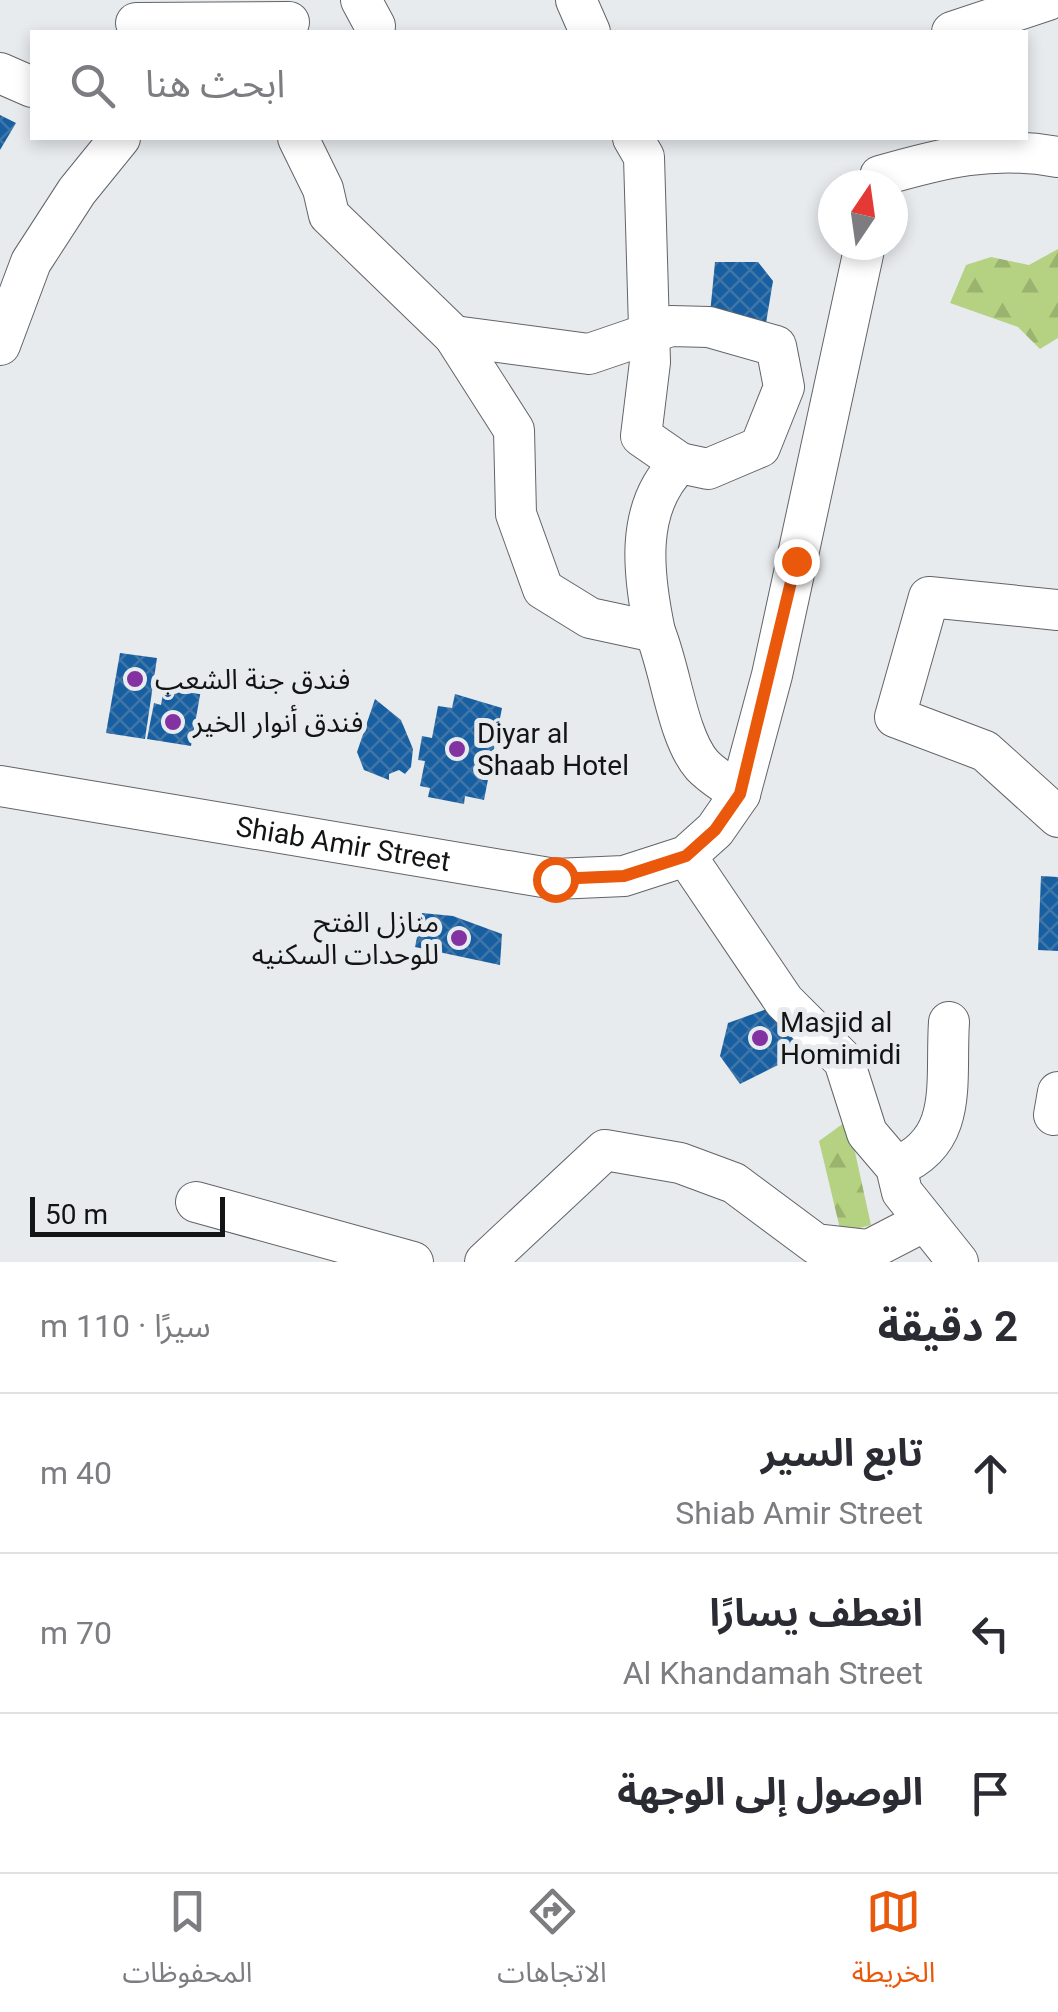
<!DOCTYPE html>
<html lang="ar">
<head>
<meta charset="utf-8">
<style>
  body { margin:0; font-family:Roboto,"Noto Sans Arabic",sans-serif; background:#f2f2f3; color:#2b2b33; direction:rtl }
  .compass { position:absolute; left:818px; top:170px; width:90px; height:90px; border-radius:50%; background:#fff; box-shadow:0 5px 15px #0003; rotate:13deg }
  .scale { position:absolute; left:30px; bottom:25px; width:195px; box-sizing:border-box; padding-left:10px; border:5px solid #131415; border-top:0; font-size:28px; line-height:35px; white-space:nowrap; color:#131415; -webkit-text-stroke:8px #e8ebee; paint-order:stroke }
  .stop { position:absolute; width:30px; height:30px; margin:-22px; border:8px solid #ea580c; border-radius:50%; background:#fff }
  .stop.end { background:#ea580c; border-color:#fff; box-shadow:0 2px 10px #0008 }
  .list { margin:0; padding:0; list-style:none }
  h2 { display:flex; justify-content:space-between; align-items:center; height:130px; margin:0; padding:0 40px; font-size:42px }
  h2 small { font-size:32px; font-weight:400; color:#7c7c81 }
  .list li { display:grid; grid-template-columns:65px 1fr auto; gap:30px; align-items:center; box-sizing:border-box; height:160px; padding:0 40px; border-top:2px solid #e1e1e2 }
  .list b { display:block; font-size:38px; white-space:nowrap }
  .list p { margin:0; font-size:32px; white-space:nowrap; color:#7c7c81 }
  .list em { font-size:32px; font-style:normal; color:#7c7c81 }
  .icon { flex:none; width:55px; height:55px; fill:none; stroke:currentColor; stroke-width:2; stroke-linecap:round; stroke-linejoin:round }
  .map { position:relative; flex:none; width:1058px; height:1262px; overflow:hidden; direction:ltr }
  .search { position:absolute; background:#fff; box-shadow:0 5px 15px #0003; left:30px; right:30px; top:30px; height:110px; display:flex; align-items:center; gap:25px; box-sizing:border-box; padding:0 35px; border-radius:0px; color:#7c7c81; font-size:38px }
  .sheet { height:610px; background:#fff }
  nav { display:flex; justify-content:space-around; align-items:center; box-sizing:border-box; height:140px; border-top:2px solid #e1e1e2; background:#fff; font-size:28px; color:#7c7c81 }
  nav a { display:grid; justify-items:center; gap:5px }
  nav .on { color:#ea580c }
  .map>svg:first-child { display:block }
  .forest { fill:url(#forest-firs) }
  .building { fill:url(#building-cross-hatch) }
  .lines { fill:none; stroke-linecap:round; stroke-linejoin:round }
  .minor-casing { stroke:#626467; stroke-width:42 }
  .minor { stroke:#fff; stroke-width:40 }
  .route { stroke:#ea580c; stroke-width:12 }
  .poi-dot { fill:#8332a1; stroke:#e8ebee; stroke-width:4 }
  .labels { text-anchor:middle; stroke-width:10; stroke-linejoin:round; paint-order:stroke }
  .poi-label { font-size:28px; fill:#131415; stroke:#e8ebee; text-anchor:start }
  .street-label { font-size:28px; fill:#131415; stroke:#e8ebee }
</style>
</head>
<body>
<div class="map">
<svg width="1058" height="1262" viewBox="0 0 1058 1262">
  <defs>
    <pattern id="forest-firs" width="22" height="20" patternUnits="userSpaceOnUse" patternTransform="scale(2.5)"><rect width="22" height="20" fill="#b4d281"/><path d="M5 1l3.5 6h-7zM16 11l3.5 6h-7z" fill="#9ab36f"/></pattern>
    <pattern id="building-cross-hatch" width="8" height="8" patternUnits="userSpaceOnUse" patternTransform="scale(2.5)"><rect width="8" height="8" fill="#175fa1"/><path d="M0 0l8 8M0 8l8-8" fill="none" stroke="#3f75a7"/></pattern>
  </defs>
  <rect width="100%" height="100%" fill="#e8ebee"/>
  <g class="forest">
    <path d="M1058 249V338L1040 349 1018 327 950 303 966 265 991 257 1029 265Z"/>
    <path d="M848 1120 871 1225 841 1233 819 1141Z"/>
  </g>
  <g class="building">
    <path d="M0 115 16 123 0 150Z"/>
    <path d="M715 262H758L773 281 766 323 710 314Z"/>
    <path d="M120 653 157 658 145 739 106 733Z"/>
    <path d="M180 680 202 684 191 746 147 739 154 703 161 705 164 687 178 690Z"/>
    <path d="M455 694 502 708 484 800 465 796 464 804 428 797 430 788 420 786 425 761 418 760 422 736 432 738 438 706 452 708Z"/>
    <path d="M375 699 401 720 413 749 411 767 405 774 399 770 389 774V780L364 770 357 752Z"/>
    <path d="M1041 876 1058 877V951L1038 950Z"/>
    <path d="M422 913 453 916 502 934 500 965 415 947Z"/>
    <path d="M775 1006 804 1052 740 1084 720 1056 728 1023Z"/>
  </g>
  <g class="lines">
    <g class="minor-casing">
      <g id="minor">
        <path d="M361 0 375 26"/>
        <path d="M576 0 590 32"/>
        <path d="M136 23 289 22 286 32"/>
        <path d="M952 32 1048 0"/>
        <path d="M0 73 32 87"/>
        <path d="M298 138 323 189 329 215 454 336 514 430 516 514 543 589 590 618 655 632C671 670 677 736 702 765 712 776 728 785 740 794"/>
        <path d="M633 138 644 157 650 362 641 436 680 463"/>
        <path d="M878 185 880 176C942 158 993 145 1058 157"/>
        <path d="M454 336 589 354 671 326 709 327 776 346 784 387 760 447 708 469 680 463C634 507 643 575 655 632"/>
        <path d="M0 345 31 262 77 191 120 138"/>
        <path d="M1058 610 929 597 895 717 985 751 1058 817"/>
        <path id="s1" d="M0 786 555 879 624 876 686 856 715 830 740 794 772 675 865 245"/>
        <path d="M686 856 784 1001 844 1061 867 1133 896 1167 902 1192 958 1262"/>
        <path d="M1054 1115 1058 1092"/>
        <path d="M896 1167C960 1141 945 1082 949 1022"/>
        <path d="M196 1202 413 1262"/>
        <path d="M485 1262 605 1150 680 1163 734 1183 816 1244 869 1250 925 1221"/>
      </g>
    </g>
    <use href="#minor" class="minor"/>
  </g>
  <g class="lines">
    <path class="route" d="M555 879 624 876 686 856 715 830 740 794 796 561"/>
  </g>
  <g class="poi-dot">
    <circle cx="135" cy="679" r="10"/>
    <circle cx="173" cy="722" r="10"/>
    <circle cx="457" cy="749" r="10"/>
    <circle cx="459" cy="938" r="10"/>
    <circle cx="760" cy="1038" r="10"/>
  </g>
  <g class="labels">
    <g class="poi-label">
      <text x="155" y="689">فندق جنة الشعب</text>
      <text x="193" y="732">فندق أنوار الخير</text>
      <text x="477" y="743">Diyar al<tspan x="477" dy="32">Shaab Hotel</tspan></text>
      <text x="439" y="932" text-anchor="end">منازل الفتح<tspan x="439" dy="32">للوحدات السكنيه</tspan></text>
      <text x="780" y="1032">Masjid al<tspan x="780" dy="32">Homimidi</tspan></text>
    </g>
    <g class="street-label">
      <text dy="10" stroke="none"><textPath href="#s1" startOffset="348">Shiab Amir Street</textPath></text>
    </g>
  </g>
</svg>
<svg class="compass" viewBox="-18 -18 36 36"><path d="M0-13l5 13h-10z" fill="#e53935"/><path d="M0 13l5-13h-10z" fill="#7c7c81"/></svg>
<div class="scale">50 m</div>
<div class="stop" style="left:555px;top:879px"></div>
<div class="stop end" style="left:796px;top:561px"></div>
<div class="search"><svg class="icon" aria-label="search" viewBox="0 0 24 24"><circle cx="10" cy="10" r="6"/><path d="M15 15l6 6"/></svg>ابحث هنا</div>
</div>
<section class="sheet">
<h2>2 دقيقة<small>سيرًا · 110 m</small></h2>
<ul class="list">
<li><svg class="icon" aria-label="ahead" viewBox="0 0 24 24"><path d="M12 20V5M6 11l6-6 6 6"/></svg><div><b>تابع السير</b><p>Shiab Amir Street</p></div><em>40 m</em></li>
<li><svg class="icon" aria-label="left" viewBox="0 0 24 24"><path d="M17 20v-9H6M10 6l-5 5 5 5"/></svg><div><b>انعطف يسارًا</b><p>Al Khandamah Street</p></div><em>70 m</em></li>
<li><svg class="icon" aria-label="arrive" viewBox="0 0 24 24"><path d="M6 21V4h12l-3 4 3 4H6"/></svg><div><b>الوصول إلى الوجهة</b></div></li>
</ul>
</section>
<nav>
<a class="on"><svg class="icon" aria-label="map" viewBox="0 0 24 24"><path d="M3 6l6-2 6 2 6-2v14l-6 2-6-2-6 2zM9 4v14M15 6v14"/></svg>الخريطة</a>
<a><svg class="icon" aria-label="directions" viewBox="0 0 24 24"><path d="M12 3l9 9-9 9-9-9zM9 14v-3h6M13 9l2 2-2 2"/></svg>الاتجاهات</a>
<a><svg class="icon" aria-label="saved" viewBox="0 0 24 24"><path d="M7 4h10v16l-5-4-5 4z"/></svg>المحفوظات</a>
</nav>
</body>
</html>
